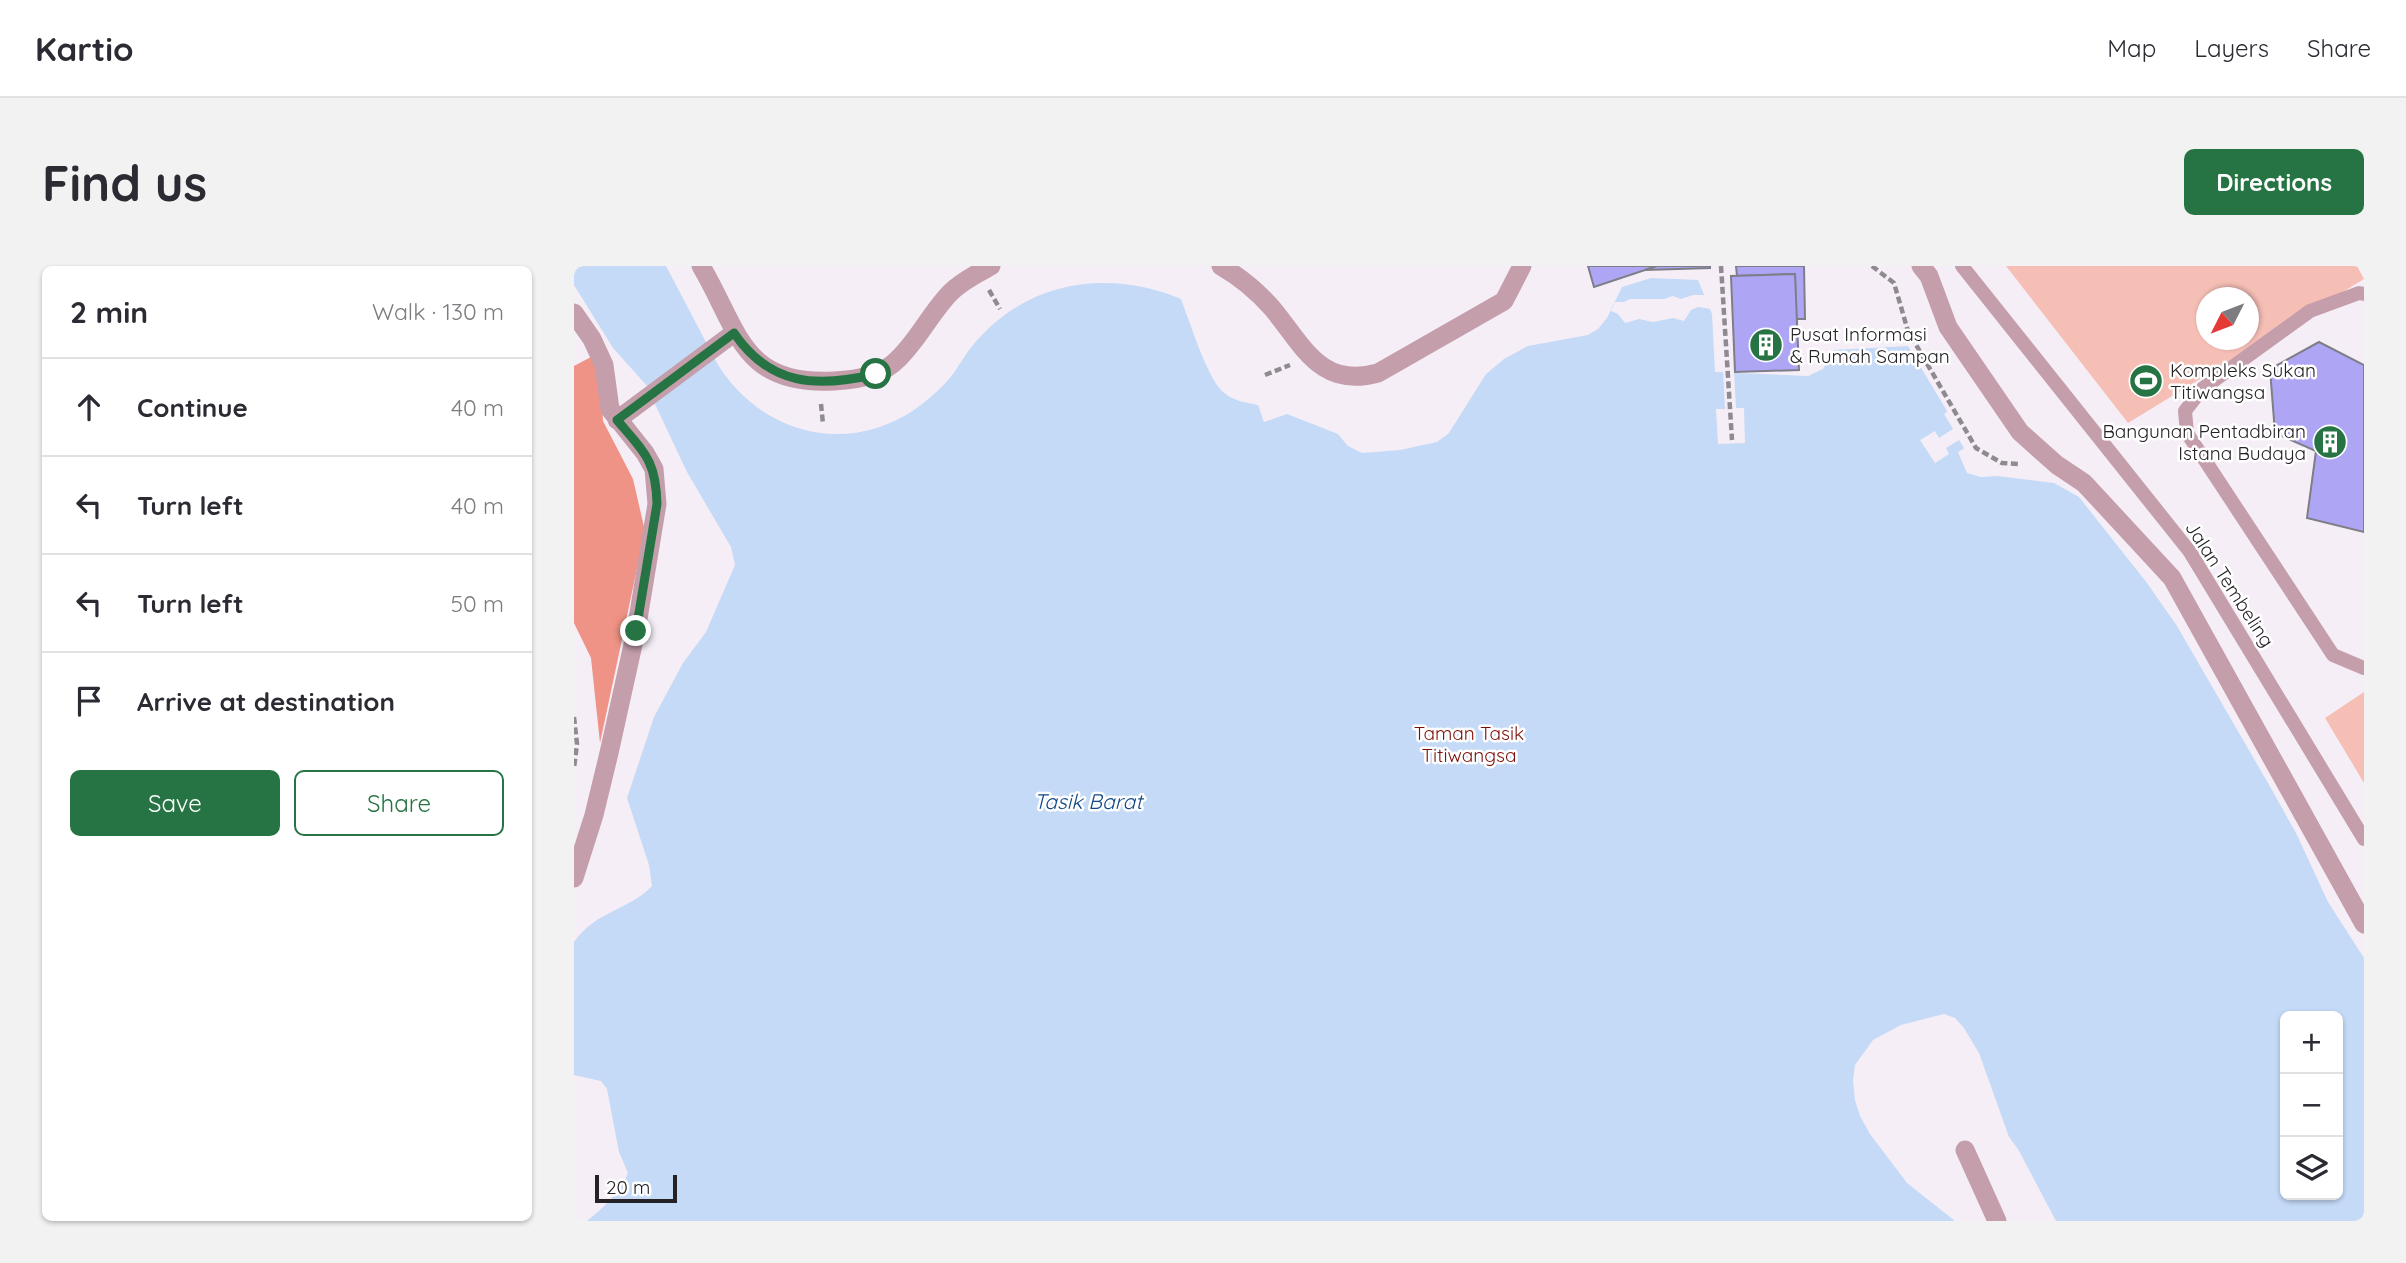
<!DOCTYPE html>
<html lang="en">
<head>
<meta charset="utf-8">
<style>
  body { margin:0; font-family:Quicksand,sans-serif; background:#f2f2f3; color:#2b2b33 }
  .controls { position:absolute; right:21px; bottom:21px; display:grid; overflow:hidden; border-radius:10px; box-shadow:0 2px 5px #0004 }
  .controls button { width:63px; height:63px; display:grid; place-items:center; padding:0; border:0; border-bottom:2px solid #e1e1e2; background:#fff; color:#2b2b33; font:35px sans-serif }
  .compass { position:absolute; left:1622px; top:21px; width:63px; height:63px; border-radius:50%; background:#fff; box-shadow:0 2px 5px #0004; rotate:228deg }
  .scale { position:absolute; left:21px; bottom:18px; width:82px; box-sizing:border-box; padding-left:7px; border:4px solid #252225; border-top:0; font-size:19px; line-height:24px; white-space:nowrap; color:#252225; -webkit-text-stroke:5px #fff; paint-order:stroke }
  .stop { position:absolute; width:21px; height:21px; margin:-16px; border:5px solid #267443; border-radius:50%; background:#fff }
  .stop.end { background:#267443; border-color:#fff; box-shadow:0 2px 7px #0008 }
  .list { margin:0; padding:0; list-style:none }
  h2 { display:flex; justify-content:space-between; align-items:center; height:91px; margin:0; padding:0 28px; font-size:30px }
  h2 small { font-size:23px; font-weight:400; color:#7c7c81 }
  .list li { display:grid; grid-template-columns:46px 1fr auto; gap:21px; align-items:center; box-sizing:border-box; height:98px; padding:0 28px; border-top:2px solid #e1e1e2 }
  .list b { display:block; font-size:26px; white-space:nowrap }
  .list em { font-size:23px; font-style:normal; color:#7c7c81 }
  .actions { display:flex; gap:14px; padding:21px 28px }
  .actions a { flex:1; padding:16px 0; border:2px solid #267443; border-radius:10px; text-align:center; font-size:24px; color:#267443 }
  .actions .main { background:#267443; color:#fff }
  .icon { flex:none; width:38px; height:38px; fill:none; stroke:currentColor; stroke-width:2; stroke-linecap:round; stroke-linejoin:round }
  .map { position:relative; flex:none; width:1790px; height:955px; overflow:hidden; border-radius:10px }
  header { display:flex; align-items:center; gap:42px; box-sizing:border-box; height:98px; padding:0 35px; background:#fff; border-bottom:2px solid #e1e1e2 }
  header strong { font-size:33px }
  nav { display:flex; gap:38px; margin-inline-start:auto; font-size:24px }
  .intro { display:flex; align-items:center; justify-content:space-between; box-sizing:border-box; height:168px; padding:0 42px }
  h1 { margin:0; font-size:49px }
  .button { padding:18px 32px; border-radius:10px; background:#267443; color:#fff; font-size:24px; font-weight:700 }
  main { display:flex; gap:42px; padding:0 42px }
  aside { flex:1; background:#fff; border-radius:10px; box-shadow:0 2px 5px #0004 }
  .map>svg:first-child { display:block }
  .green { fill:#f6bfb6; fill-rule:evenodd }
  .forest { fill:#ee9385 }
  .water { fill:#c4daf6; fill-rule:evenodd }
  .pier { fill:#f6eef7 }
  .building { fill:#aea6f5; stroke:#7e7e88; stroke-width:2 }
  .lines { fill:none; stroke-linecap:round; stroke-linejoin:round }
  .path { stroke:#8f8a90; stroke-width:4.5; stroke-dasharray:7 3.5; stroke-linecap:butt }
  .service { stroke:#c59eab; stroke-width:14 }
  .pedestrian { stroke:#c59eab; stroke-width:19 }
  .route { stroke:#267443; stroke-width:9 }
  .labels { text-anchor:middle; stroke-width:5; stroke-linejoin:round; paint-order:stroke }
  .poi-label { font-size:19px; fill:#252225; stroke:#fff; text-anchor:start }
  .street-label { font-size:19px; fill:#252225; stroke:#fff }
  .park-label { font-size:19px; fill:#7c1009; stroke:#fff }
  .water-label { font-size:21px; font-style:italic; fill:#124984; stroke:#fff }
</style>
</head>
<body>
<header>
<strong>Kartio</strong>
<nav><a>Map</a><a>Layers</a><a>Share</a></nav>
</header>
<div class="intro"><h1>Find us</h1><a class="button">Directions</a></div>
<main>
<aside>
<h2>2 min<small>Walk · 130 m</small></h2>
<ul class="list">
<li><svg class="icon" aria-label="ahead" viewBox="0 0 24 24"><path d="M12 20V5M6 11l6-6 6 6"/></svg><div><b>Continue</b></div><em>40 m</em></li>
<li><svg class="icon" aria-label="left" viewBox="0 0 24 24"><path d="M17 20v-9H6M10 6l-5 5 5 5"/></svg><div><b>Turn left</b></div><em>40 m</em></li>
<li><svg class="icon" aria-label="left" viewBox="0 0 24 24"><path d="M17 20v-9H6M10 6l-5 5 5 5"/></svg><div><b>Turn left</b></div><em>50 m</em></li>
<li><svg class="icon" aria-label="arrive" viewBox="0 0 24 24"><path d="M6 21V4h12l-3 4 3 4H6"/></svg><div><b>Arrive at destination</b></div></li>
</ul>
<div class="actions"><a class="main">Save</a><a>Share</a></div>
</aside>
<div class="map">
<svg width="1790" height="955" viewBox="0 0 1790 955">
  <rect width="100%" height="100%" fill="#f6eef7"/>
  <g class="green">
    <path d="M1432 0H1783L1790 13 1554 157ZM1632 32H1674V74H1632Z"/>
    <path d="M1790 426V517L1751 452Z"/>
  </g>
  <path class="forest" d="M17 91 26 103 29 155 59 213 71 265 26 477 17 392 0 357V100Z"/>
  <g class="water">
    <path d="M0 0H92L133 78 74 121 39 82 0 19Z"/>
    <path d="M1077 12 1124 14 1138 48 1141 106 1234 110 1249 103 1259 84 1334 80 1394 180 1384 186 1393 207 1407 211 1424 210 1480 217 1505 231 1573 317 1603 360 1698 524 1723 569 1754 636 1790 692V955H1482L1444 883 1435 871 1405 787 1390 762 1381 752 1370 748 1327 759 1299 774 1281 799 1279 815 1281 834 1286 850 1296 868 1333 917 1381 955H13C29 942 47 926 54 907L45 886 33 823 27 815 0 809V676C23 644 54 645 78 620L75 599 53 532 80 451 109 397 132 366 161 299 157 281 113 206 80 136 140 92C181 165 268 192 340 144 354 134 368 122 379 108 388 95 395 82 407 70 460 13 538 4 607 33 616 56 632 109 648 125 658 135 671 136 684 139L690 156 713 148 764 168 774 180 788 187 826 184 863 176 875 167 912 108 930 93 954 80 1014 69 1024 63 1033 52 1048 21ZM1711 750H1764V929H1711Z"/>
  </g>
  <g class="pier">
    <path d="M1119 29H1134L1138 43 1124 41 1117 44 1110 55 1099 52 1079 56 1065 53 1051 57 1044 48 1037 45 1041 36H1050L1056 33H1090L1099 30 1107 33Z"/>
    <path d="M1149 104H1160L1162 142H1170L1171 177 1144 178 1142 143H1151Z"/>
    <path d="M1376 144 1397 181 1392 185 1385 174 1372 182 1375 188 1361 197 1346 174 1361 165 1365 172 1379 163 1370 148Z"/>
  </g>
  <g class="building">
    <path d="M1014 0H1083L1020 21Z"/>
    <path d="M1083 0H1136V2L1071 4Z"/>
    <path d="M1162 0H1230L1231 53H1222L1221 8 1163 10Z"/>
    <path d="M1221 8 1225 104 1161 106 1157 10Z"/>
    <path d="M1745 76 1790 99V266L1733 252 1742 185 1701 167 1696 103Z"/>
  </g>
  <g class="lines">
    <g class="path">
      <path d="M1147 0 1158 174"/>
      <path d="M1298 0 1320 17 1334 65 1402 182 1428 197 1446 198"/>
      <path d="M415 24 426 43"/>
      <path d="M691 109 716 99"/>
      <path d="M247 138 249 158"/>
      <path d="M0 451 3 478 0 502"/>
    </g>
    <g class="service">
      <path d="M1388 0 1616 286 1790 573"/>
      <path d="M1790 28 1785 27 1736 45 1628 123 1611 145 1613 167 1759 389 1790 402"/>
    </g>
    <g class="pedestrian">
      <path d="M127 0C165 64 167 120 260 115 282 114 308 110 324 93 345 73 357 46 377 26 388 15 404 7 417 0"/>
      <path d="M647 0C666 11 683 25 698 42 729 79 746 123 804 107L930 35 948 0"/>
      <path d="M1347 0 1355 10 1374 61 1446 166 1483 199 1510 217 1598 312 1790 658"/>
      <path d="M0 47 18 73 30 99 36 143 71 187 80 203 83 238 62 365 35 487 20 549 0 612"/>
      <path d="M43 154 160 67"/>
      <path d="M1391 884 1423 955"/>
    </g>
  </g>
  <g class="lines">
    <path class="route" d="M62 365 83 238C82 194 70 186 43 154L160 67C196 120 243 122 302 108"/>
  </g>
  <defs>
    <g id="building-disc" transform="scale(1.75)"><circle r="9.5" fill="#267443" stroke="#fff"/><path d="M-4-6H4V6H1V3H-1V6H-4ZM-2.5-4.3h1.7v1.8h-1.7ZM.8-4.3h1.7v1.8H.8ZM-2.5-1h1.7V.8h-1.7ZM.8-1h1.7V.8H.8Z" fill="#fff"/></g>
    <g id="stadium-disc" transform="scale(1.75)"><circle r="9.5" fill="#267443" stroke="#fff"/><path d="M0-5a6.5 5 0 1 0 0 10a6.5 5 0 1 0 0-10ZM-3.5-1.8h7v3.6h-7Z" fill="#fff"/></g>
  </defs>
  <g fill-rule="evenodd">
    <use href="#building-disc" x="1192" y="79"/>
    <use href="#stadium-disc" x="1572" y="115"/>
    <use href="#building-disc" x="1756" y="176"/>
  </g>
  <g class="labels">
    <g class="poi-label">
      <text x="1216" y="75">Pusat Informasi<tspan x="1216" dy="22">&amp; Rumah Sampan</tspan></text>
      <text x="1596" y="111">Kompleks Sukan<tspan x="1596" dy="22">Titiwangsa</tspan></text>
      <text x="1732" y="172" text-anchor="end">Bangunan Pentadbiran<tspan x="1732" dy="22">Istana Budaya</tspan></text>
    </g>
    <g class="street-label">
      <text transform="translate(1656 318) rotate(57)" y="7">Jalan Tembeling</text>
    </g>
    <g class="park-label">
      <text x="895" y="474">Taman Tasik<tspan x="895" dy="22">Titiwangsa</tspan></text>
    </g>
    <g class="water-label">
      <text x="514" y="543">Tasik Barat</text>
    </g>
  </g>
</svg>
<div class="controls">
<button>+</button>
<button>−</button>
<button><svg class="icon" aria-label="layers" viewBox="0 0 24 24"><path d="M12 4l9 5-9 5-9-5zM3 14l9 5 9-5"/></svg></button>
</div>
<svg class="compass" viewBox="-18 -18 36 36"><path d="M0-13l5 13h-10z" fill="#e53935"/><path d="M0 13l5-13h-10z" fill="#7c7c81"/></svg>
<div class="scale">20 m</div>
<div class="stop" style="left:302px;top:108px"></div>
<div class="stop end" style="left:62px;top:365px"></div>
</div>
</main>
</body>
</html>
